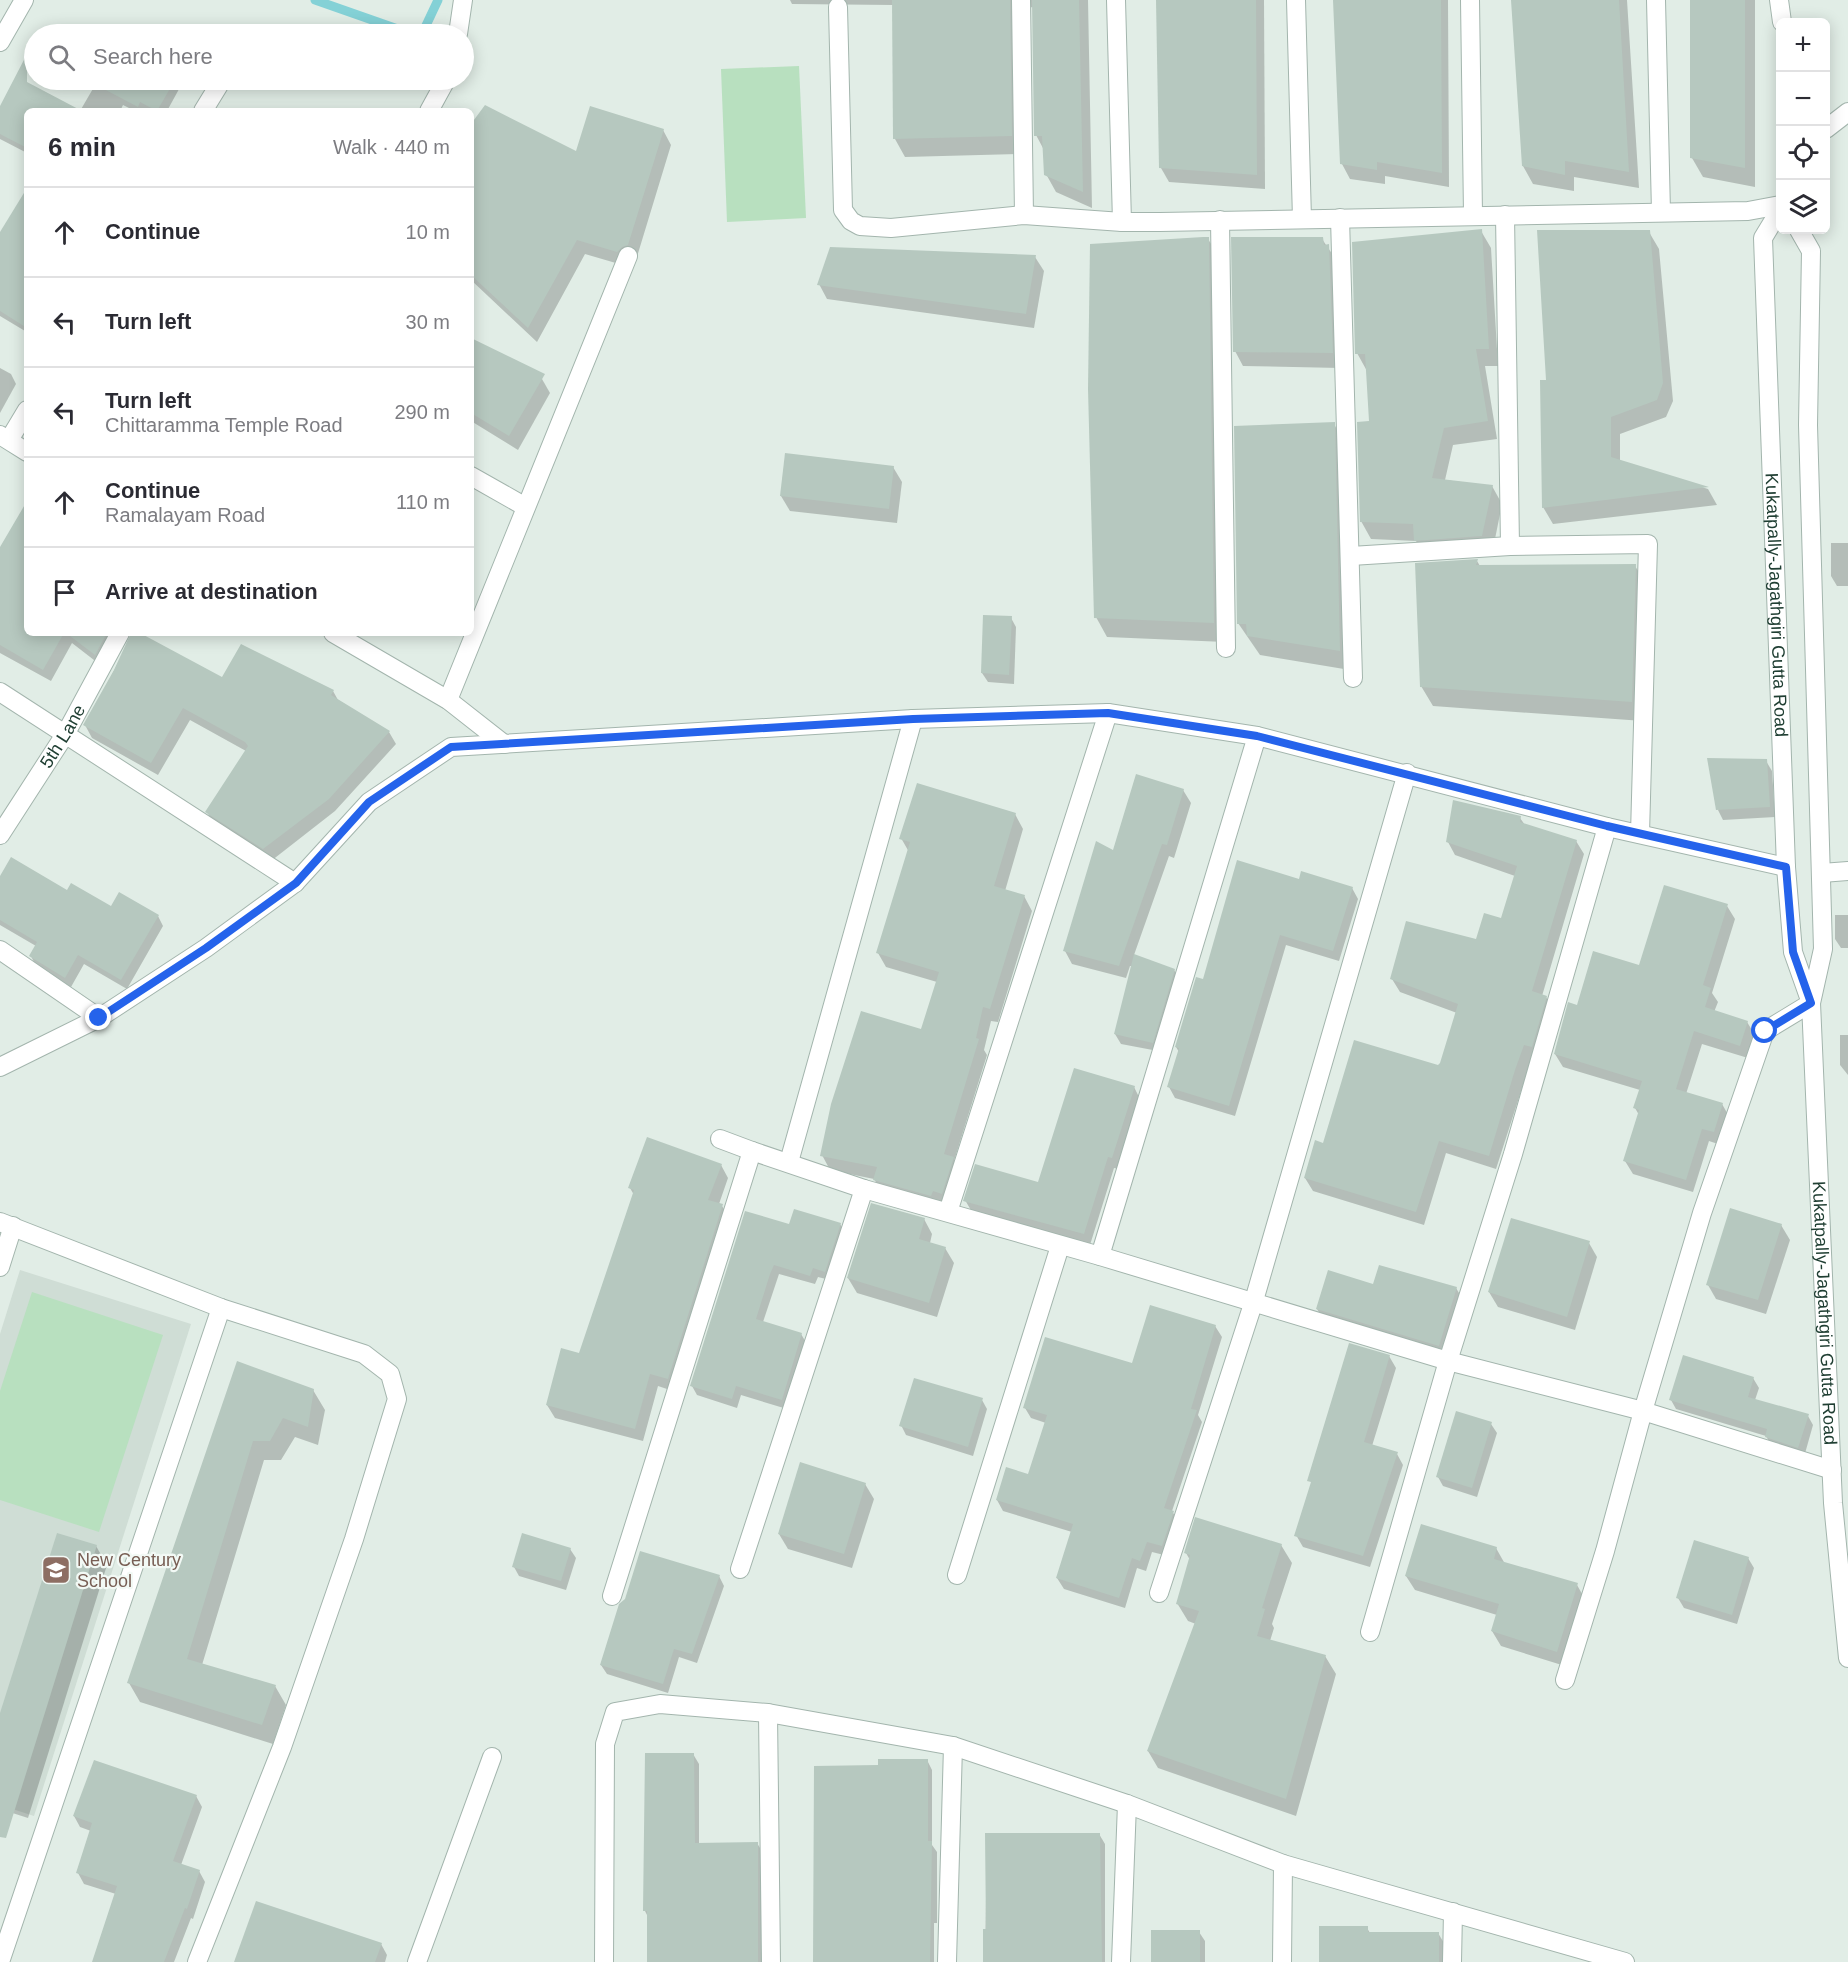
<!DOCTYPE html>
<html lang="en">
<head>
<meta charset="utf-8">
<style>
  body { margin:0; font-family:Arial,sans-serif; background:#f2f2f3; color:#2b2b33 }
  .controls { position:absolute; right:18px; top:18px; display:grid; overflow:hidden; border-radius:9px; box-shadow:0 3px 15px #0003 }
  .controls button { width:54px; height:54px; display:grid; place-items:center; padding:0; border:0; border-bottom:2px solid #e1e1e2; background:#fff; color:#2b2b33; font:30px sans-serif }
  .stop { position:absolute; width:18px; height:18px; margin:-14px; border:4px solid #2563eb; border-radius:50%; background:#fff }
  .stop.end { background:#2563eb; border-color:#fff; box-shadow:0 2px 6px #0008 }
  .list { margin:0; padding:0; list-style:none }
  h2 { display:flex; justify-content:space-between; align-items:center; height:78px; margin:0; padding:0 24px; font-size:26px }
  h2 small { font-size:20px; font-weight:400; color:#7c7c81 }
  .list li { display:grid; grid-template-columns:39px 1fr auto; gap:18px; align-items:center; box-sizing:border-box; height:90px; padding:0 24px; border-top:2px solid #e1e1e2 }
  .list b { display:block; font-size:22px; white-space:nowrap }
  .list p { margin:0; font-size:20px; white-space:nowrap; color:#7c7c81 }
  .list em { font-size:20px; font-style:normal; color:#7c7c81 }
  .icon { flex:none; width:33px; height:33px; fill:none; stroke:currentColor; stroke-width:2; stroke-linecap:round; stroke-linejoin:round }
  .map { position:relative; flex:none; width:1848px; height:1962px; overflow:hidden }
  .search { position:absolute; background:#fff; box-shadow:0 3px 15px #0003; left:24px; top:24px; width:450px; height:66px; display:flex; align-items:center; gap:15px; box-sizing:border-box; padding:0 21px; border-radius:33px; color:#7c7c81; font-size:22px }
  .panel { position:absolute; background:#fff; box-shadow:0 3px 15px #0003; left:24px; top:108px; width:450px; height:528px; border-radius:9px }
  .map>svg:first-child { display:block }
  .built { fill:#cfddd5 }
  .green { fill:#b8e0bf }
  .shadow { fill:#0003 }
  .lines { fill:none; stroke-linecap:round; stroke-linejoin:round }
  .stream { stroke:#84d1d6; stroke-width:9 }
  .building { fill:#b6c8bf }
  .minor-casing { stroke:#a3b5ad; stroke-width:20 }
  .minor { stroke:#fff; stroke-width:18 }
  .route { stroke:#2563eb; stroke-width:8 }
  .labels { text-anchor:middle; stroke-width:4.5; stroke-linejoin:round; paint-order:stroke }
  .street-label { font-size:18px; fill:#203f33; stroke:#f2f9f5 }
  .education-label { font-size:18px; fill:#785e54; stroke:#f2f9f5; text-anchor:start }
</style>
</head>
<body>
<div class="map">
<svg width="1848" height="1962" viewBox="0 0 1848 1962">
  <rect width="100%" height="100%" fill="#e1ede6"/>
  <path class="built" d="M20 1270 191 1324 34 1816 0 1805V1334Z"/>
  <g class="green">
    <path d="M799 66 806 218 727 222 721 69Z"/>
    <path d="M32 1292 163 1335 99 1532 0 1500V1391Z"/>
  </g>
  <g class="shadow">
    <path d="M790 0H1088L1092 208 1056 192 1046 174 1044 150 1036 135 1034 7 1025 8 1021 154 905 157 895 139 893 5 792 4Z"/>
    <path d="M1157 0H1264L1265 189 1169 182 1161 168Z"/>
    <path d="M1335 0H1448L1449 187 1385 176V184L1350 179 1342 164Z"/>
    <path d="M1512 0H1627L1639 188 1574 177V191L1533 184 1523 166Z"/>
    <path d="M1691 0H1755V187L1703 177 1692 158Z"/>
    <path d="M183 27 195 34H179Z"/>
    <path d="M98 80H184L167 111H135L123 105 120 111H80Z"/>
    <path d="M0 109 79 111H27V153L0 139Z"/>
    <path d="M471 126 577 153 663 130 671 145 636 260 626 266 585 254 537 342 471 280Z"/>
    <path d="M27 192V328L25 331 0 316V235Z"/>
    <path d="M1481 231 1491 248 1498 366H1485L1497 439 1453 445 1445 480 1492 486 1502 504 1492 554 1426 558 1416 541 1371 539 1361 521 1370 423 1367 371 1357 353Z"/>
    <path d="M1649 232 1659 249 1673 401 1666 417 1620 434V462L1708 489 1717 505 1553 524 1543 507 1547 381Z"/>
    <path d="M1208 239 1220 258 1225 642 1107 637 1096 617Z"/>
    <path d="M1322 239 1337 261 1340 368 1243 366 1235 351Z"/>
    <path d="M1035 257 1044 271 1034 328 827 299 819 284Z"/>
    <path d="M471 340 542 379 550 393 518 450 471 421Z"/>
    <path d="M0 368 11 374 16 384 0 413Z"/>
    <path d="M1334 424 1345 444 1350 670 1260 655 1238 623Z"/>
    <path d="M786 454 893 467 902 482 897 523 790 511 781 496Z"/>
    <path d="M27 508V633H124L103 667 72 643 51 681 0 653V552Z"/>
    <path d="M1831 543H1848V586H1837L1831 576Z"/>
    <path d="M1477 561 1480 566H1635L1647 585 1643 721 1433 706 1421 686Z"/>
    <path d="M1011 618 1016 627 1014 684 988 682 982 673Z"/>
    <path d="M131 633H137L223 679 333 691 338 700 389 732 396 744 335 811 271 861 214 824 207 812 246 751 190 720 158 775 92 738 85 725 131 639Z"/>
    <path d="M1766 761 1772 771 1775 817 1723 820 1718 810Z"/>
    <path d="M1183 790 1191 803 1174 858 1169 856 1134 955 1174 970 1180 980 1158 1051 1121 1044 1115 1034 1132 966H1130L1126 978 1072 964 1065 951 1114 852Z"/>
    <path d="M1015 814 1023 829 1005 891 1024 896 1032 911 998 1022 991 1021 984 1050 987 1055 954 1161 961 1173 950 1208 883 1194 874 1179 830 1170 822 1155 922 1031 937 982 886 967 878 953 909 852 901 838Z"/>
    <path d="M1520 818 1525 825 1576 841 1584 854 1542 996 1546 997 1553 1010 1532 1057 1496 1169 1446 1153 1424 1225 1313 1191 1305 1178 1324 1145 1441 1064 1457 1013 1400 992 1392 979 1477 940 1502 920 1515 876 1455 855 1448 842Z"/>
    <path d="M0 879 68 892 112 908 158 916 163 926 127 989 84 964 71 987 36 966 31 956 36 946 0 925Z"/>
    <path d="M1300 881 1352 888 1358 899 1339 961 1286 945 1235 1116 1175 1098 1169 1087 1179 1052 1176 1047 1204 981Z"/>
    <path d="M1727 906 1735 919 1712 993 1718 1002 1714 1012 1747 1022 1755 1035 1748 1058 1702 1044 1686 1094 1722 1104 1730 1118 1721 1145 1709 1141 1693 1192 1633 1174 1625 1161 1639 1115 1635 1108 1640 1090 1563 1067 1555 1054 1578 1007 1640 967Z"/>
    <path d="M1835 915H1848V948H1841L1835 939Z"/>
    <path d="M1840 1035H1848V1075L1840 1065Z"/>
    <path d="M1134 1087 1140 1099 1119 1169 1114 1168 1090 1245 972 1212 965 1200 1039 1184Z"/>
    <path d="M721 1165 728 1178 719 1204 722 1206 730 1219 676 1392 658 1386 643 1441 555 1418 547 1405 580 1355 634 1195 630 1188Z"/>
    <path d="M924 1219 932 1234 930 1243 945 1248 954 1263 937 1317 857 1293 848 1278Z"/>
    <path d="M840 1224 846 1234 830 1280 818 1277 815 1284 779 1274 763 1322 801 1334 807 1344 787 1409 741 1395 737 1408 697 1395 692 1386 790 1226Z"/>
    <path d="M1781 1225 1790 1240 1766 1314 1716 1299 1708 1285Z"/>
    <path d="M1589 1243 1597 1257 1575 1330 1498 1307 1489 1292Z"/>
    <path d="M1456 1288 1462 1298 1444 1355 1323 1319 1317 1309Z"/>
    <path d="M1215 1326 1222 1337 1198 1415 1202 1422 1172 1511 1179 1523 1168 1556 1152 1552 1146 1571 1137 1568 1125 1608 1064 1589 1057 1578 1072 1532 1003 1511 997 1500 1029 1476 1046 1423 1031 1418 1025 1408 1133 1365Z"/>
    <path d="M1389 1356 1396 1368 1372 1446 1397 1454 1403 1465 1370 1567 1303 1547 1296 1535Z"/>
    <path d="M238 1363 313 1390 325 1410 318 1445 295 1437 281 1460H264L202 1665 275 1686 286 1705 273 1744 140 1702 129 1683Z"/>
    <path d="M1753 1378 1759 1388 1755 1400 1808 1416 1813 1425 1804 1457 1772 1447 1766 1436 1676 1409 1671 1400Z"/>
    <path d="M982 1400 987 1409 973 1456 906 1435 901 1425Z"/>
    <path d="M1491 1424 1497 1433 1477 1497 1443 1486 1438 1477Z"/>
    <path d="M865 1484 874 1499 852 1568 788 1549 779 1534Z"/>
    <path d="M1281 1545 1292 1563 1272 1624 1274 1628 1270 1641 1325 1656 1336 1674 1296 1816 1158 1768 1148 1751 1196 1624 1188 1621 1177 1603 1190 1560 1186 1553Z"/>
    <path d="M96 1546 107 1565 28 1818 0 1809V1718Z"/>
    <path d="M1496 1548 1505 1564 1577 1585 1585 1599 1565 1666 1501 1646 1492 1631 1497 1615 1415 1590 1406 1576Z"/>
    <path d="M570 1549 576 1558 566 1590 519 1576 514 1567Z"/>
    <path d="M1748 1558 1754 1568 1737 1624 1684 1608 1678 1598Z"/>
    <path d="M719 1576 724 1586 697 1663 679 1657 668 1693 607 1674 601 1665Z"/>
    <path d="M693 1754 699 1764V1844L757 1843 763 1853V1962H649V1919L645 1911 647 1755Z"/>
    <path d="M927 1760 932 1770V1845L937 1852V1923H934V1962H815L880 1766Z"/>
    <path d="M196 1796 202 1807 181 1865 199 1871 205 1882 193 1919 191 1918 174 1962H93L116 1894 84 1884 78 1873 91 1831 80 1827 74 1816Z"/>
    <path d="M1099 1834 1105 1844V1962H985L987 1835Z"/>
    <path d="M1367 1928 1370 1933H1438L1444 1943V1962H1320Z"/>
    <path d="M1199 1932 1205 1941V1962H1152Z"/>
    <path d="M381 1944 387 1955 385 1962H236Z"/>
  </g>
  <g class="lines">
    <g class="stream">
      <path d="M315 0 412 34"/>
      <path d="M422 34 438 0"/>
    </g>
  </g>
  <g class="building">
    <path d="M892 0H1010L1012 136 893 139Z"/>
    <path d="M1032 0H1079L1083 192 1044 175 1042 136H1034Z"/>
    <path d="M1156 0H1256L1257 175 1159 168Z"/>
    <path d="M1333 0H1441L1442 173 1377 162V170L1340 164Z"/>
    <path d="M1511 0H1619L1629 172 1565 161V175L1522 166Z"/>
    <path d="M1690 0H1745V168L1690 158Z"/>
    <path d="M27 54V82L82 111H27V148L0 134V106Z"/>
    <path d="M87 80H175L157 111 140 102 138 107Z"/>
    <path d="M485 105 576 151 590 106 664 129 628 245 622 247 617 252 577 240 528 328 471 275V124Z"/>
    <path d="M27 188V328L0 311V232Z"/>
    <path d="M1482 229 1489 349H1476L1488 421 1444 428 1432 478 1493 485 1482 536 1414 541 1413 524 1360 522 1357 422 1369 421 1365 354H1355L1352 242Z"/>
    <path d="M1537 230H1650L1663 383 1657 400 1611 417V457L1709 487 1542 508 1540 380H1546Z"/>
    <path d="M1203 237H1209L1214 623 1094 618 1088 389 1090 244Z"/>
    <path d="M1231 237H1323L1324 245 1329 244 1333 353 1233 352Z"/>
    <path d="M830 247 1036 255 1026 314 817 285Z"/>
    <path d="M471 338 545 374 509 436 471 413Z"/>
    <path d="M1335 422 1340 651 1247 636 1246 624H1237L1234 426Z"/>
    <path d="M785 453 894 466 889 509 780 496Z"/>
    <path d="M27 501V633H64L43 670 0 645V547Z"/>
    <path d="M1478 559 1476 565 1636 564 1632 702 1420 687 1415 563Z"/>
    <path d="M983 615 1012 616 1009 675 981 673Z"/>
    <path d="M66 633H107L95 655Z"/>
    <path d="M131 633H140L222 677 241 644 334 690 331 695 390 731 329 799 263 849 205 812 248 746 245 742 183 708 151 763 83 725 114 670Z"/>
    <path d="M1707 758 1767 759 1770 807 1716 810Z"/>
    <path d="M1136 774 1184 789 1167 845 1162 844 1119 966 1063 951 1096 841 1113 850Z"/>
    <path d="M917 783 1016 813 994 886 1025 895 990 1009 983 1007 976 1038 979 1039 944 1154 954 1157 942 1194 933 1191 931 1196 873 1180 877 1167 820 1156 831 1104 861 1011 921 1029 939 972 876 953 910 842 899 839Z"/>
    <path d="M1453 800 1521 816 1520 822 1577 840 1532 991 1547 996 1532 1047 1524 1045 1515 1070 1489 1156 1439 1141 1416 1212 1304 1178 1315 1140 1323 1143 1354 1040 1438 1065 1440 1063 1458 1004 1390 979 1406 921 1476 939 1484 913 1501 918 1517 866 1446 842Z"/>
    <path d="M11 857 67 890 71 883 111 906 119 892 159 915 121 980 78 955 65 978 29 956 37 942 0 920V876Z"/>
    <path d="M1237 860 1299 879 1301 871 1353 887 1333 951 1280 935 1229 1106 1167 1087 1179 1048 1175 1047 1196 977 1203 979Z"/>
    <path d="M1664 885 1728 904 1703 985 1711 988 1705 1007 1748 1021 1740 1046 1694 1031 1676 1089 1723 1103 1714 1132 1702 1129 1686 1180 1623 1161 1639 1110 1633 1108 1642 1081 1554 1054 1568 1002 1577 1005 1593 951 1639 965Z"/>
    <path d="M1134 954 1175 969 1153 1043 1114 1034Z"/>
    <path d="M1074 1068 1135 1086 1112 1158 1108 1157 1084 1234 963 1201 975 1164 1038 1182Z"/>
    <path d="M647 1137 722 1164 708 1200 723 1204 668 1379 650 1374 635 1429 546 1405 561 1348 579 1353 634 1190 628 1188Z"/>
    <path d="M871 1203 925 1218 919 1239 946 1247 929 1303 847 1278Z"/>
    <path d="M1730 1208 1782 1224 1758 1300 1706 1285Z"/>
    <path d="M794 1209 841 1223 825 1272 813 1268 810 1276 774 1265 770 1274 756 1319 802 1333 782 1400 736 1386 732 1399 690 1386 745 1211 789 1224Z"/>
    <path d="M1511 1218 1590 1241 1567 1317 1488 1292Z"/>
    <path d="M1379 1265 1457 1287 1439 1346 1316 1309 1328 1270 1373 1284Z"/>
    <path d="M1150 1305 1216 1325 1191 1409 1197 1410 1164 1508 1174 1511 1162 1546 1147 1542 1140 1561 1132 1558 1119 1598 1056 1578 1073 1524 996 1500 1006 1467 1028 1474 1047 1415 1023 1408 1045 1337 1132 1363Z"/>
    <path d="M1349 1343 1390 1355 1364 1442 1398 1452 1363 1556 1294 1536 1311 1482 1307 1481Z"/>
    <path d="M1683 1355 1754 1377 1748 1397 1809 1414 1798 1448 1765 1437 1767 1429 1669 1400Z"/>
    <path d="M237 1361 314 1389 308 1427 283 1418 270 1441H253L187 1659 276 1685 262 1725 127 1683Z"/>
    <path d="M914 1378 983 1398 968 1447 899 1426Z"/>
    <path d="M1456 1411 1492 1422 1472 1488 1436 1477Z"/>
    <path d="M800 1462 866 1483 844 1554 778 1534Z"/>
    <path d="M1195 1517 1282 1544 1262 1608 1265 1609 1257 1636 1326 1655 1286 1799 1147 1751 1199 1611 1176 1604 1190 1555 1184 1553Z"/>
    <path d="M1421 1524 1497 1547 1494 1559 1578 1583 1557 1652 1491 1631 1499 1604 1405 1576Z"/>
    <path d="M57 1533 97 1545 6 1838 0 1837V1713Z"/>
    <path d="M522 1533 571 1548 561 1581 512 1567Z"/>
    <path d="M1694 1540 1749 1557 1732 1615 1676 1598Z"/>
    <path d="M640 1551 720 1575 692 1654 674 1649 663 1684 600 1665 619 1604 625 1599Z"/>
    <path d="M645 1753H694L695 1843 758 1842V1962H647V1911H643Z"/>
    <path d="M878 1759H928V1841H932L930 1962H813L814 1766 878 1765Z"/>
    <path d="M94 1760 197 1795 173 1861 200 1870 187 1909 185 1908 164 1962H92L117 1886 76 1873 92 1823 73 1816Z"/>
    <path d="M985 1833H1100L1102 1962H983V1929H986Z"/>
    <path d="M256 1901 382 1943 375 1962H234Z"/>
    <path d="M1319 1926H1368V1932H1439V1962H1319Z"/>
    <rect x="1151" y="1930" width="49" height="32"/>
  </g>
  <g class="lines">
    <g class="minor-casing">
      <g id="minor">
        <path d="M1021 0 1024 215"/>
        <path d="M1116 0 1122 222"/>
        <path d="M1296 0 1302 219"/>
        <path d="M1470 0 1473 214"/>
        <path d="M1656 0 1661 212"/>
        <path d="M1779 0 1782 22"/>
        <path d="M838 7 843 210 851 221 860 226 891 228 1024 215 1122 222H1160L1748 211 1780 205"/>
        <path d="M458 34 463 0"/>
        <path d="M0 42 24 0"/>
        <path d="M203 111 222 80"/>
        <path d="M429 111 446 80"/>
        <path d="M1826 129 1848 112"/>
        <path id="s1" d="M1780 210 1763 238 1786 867 1793 952 1811 1003"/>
        <path d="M1505 215 1510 546"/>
        <path d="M1340 218 1353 678"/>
        <path d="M1220 220 1226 648"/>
        <path id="s2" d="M1799 230 1811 251 1808 425 1823 949 1811 1003 1833 1503 1848 1658"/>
        <path d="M0 435 27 452"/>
        <path d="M9 440 27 410"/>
        <path d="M471 476 524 506"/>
        <path d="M1351 556 1510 546 1648 544 1640 834"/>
        <path d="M333 633 448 700 504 744"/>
        <path d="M0 692 295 883"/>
        <path d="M448 700 628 256"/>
        <path id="s3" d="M0 835 66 733 120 633"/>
        <path d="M1822 873 1848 871"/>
        <path d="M0 950 99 1018"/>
        <path d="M0 1067 99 1018 206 948 295 883 369 802 451 747 913 719 1108 713 1257 736 1607 827 1786 867"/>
        <path d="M720 1139 752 1151"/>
        <path d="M789 1162 913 719"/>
        <path d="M948 1212 1108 713"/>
        <path d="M0 1222 221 1308 364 1354 390 1374 397 1399 354 1539 282 1747 197 1962"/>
        <path d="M1100 1256 1257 736"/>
        <path d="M0 1267 13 1226"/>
        <path d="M740 1569 864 1189"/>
        <path d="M957 1575 1060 1246"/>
        <path d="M1159 1593 1253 1304 1407 773"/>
        <path d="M612 1596 752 1151 864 1189 1100 1256 1448 1361 1643 1411 1832 1470"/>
        <path d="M1370 1632 1448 1361 1513 1154 1607 827"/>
        <path d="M1565 1680 1605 1551 1643 1411 1702 1213 1765 1031 1811 1003"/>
        <path d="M768 1713 771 1962"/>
        <path d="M0 1962 221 1308"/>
        <path d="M417 1962 492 1757"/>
        <path d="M604 1962 605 1744 615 1712 660 1704 768 1713 953 1746 1127 1804 1283 1864 1625 1962"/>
        <path d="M947 1962 953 1746"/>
        <path d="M1121 1962 1127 1804"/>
        <path d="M1282 1962 1283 1864"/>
        <path d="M1452 1962 1453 1912"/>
      </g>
    </g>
    <use href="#minor" class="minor"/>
  </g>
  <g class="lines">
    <path class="route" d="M99 1018 206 948 296 883 369 802 451 747 913 719 1108 713 1257 736 1607 826 1786 867 1793 952 1811 1003 1765 1031"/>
  </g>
  <defs>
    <g id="school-square" transform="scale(1.5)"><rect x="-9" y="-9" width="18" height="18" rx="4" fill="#8d6e63" stroke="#f2f9f5"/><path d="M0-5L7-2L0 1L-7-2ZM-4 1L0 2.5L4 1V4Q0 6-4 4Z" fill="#fff"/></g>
  </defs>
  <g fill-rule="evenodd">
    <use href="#school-square" x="56" y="1570"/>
  </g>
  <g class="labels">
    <g class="street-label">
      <text dy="6" stroke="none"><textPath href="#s1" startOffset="400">Kukatpally-Jagathgiri Gutta Road</textPath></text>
      <text dy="6" stroke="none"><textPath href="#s3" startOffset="117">5th Lane</textPath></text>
      <text dy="6" stroke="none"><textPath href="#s2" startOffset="1088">Kukatpally-Jagathgiri Gutta Road</textPath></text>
    </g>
    <g class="education-label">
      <text x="77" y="1566">New Century<tspan x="77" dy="21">School</tspan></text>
    </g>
  </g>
</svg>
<div class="controls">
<button>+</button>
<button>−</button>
<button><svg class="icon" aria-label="locate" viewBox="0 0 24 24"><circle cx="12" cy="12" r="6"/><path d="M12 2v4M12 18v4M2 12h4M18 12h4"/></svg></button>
<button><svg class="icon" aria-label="layers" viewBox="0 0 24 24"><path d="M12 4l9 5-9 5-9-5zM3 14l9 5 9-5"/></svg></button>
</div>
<div class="stop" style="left:1765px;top:1031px"></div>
<div class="stop end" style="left:99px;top:1018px"></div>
<div class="search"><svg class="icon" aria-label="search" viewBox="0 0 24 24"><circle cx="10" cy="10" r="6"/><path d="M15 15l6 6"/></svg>Search here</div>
<section class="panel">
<h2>6 min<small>Walk · 440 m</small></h2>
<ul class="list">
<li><svg class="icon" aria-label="ahead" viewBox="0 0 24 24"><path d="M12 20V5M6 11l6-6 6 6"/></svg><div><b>Continue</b></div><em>10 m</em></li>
<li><svg class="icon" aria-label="left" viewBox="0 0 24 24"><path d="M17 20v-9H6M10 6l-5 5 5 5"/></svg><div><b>Turn left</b></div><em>30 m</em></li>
<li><svg class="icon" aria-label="left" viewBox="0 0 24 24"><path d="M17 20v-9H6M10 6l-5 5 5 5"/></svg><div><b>Turn left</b><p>Chittaramma Temple Road</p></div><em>290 m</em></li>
<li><svg class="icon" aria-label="ahead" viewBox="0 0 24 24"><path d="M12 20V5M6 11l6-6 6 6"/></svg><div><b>Continue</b><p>Ramalayam Road</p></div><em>110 m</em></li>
<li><svg class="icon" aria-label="arrive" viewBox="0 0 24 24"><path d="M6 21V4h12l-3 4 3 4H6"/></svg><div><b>Arrive at destination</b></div></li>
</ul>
</section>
</div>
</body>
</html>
